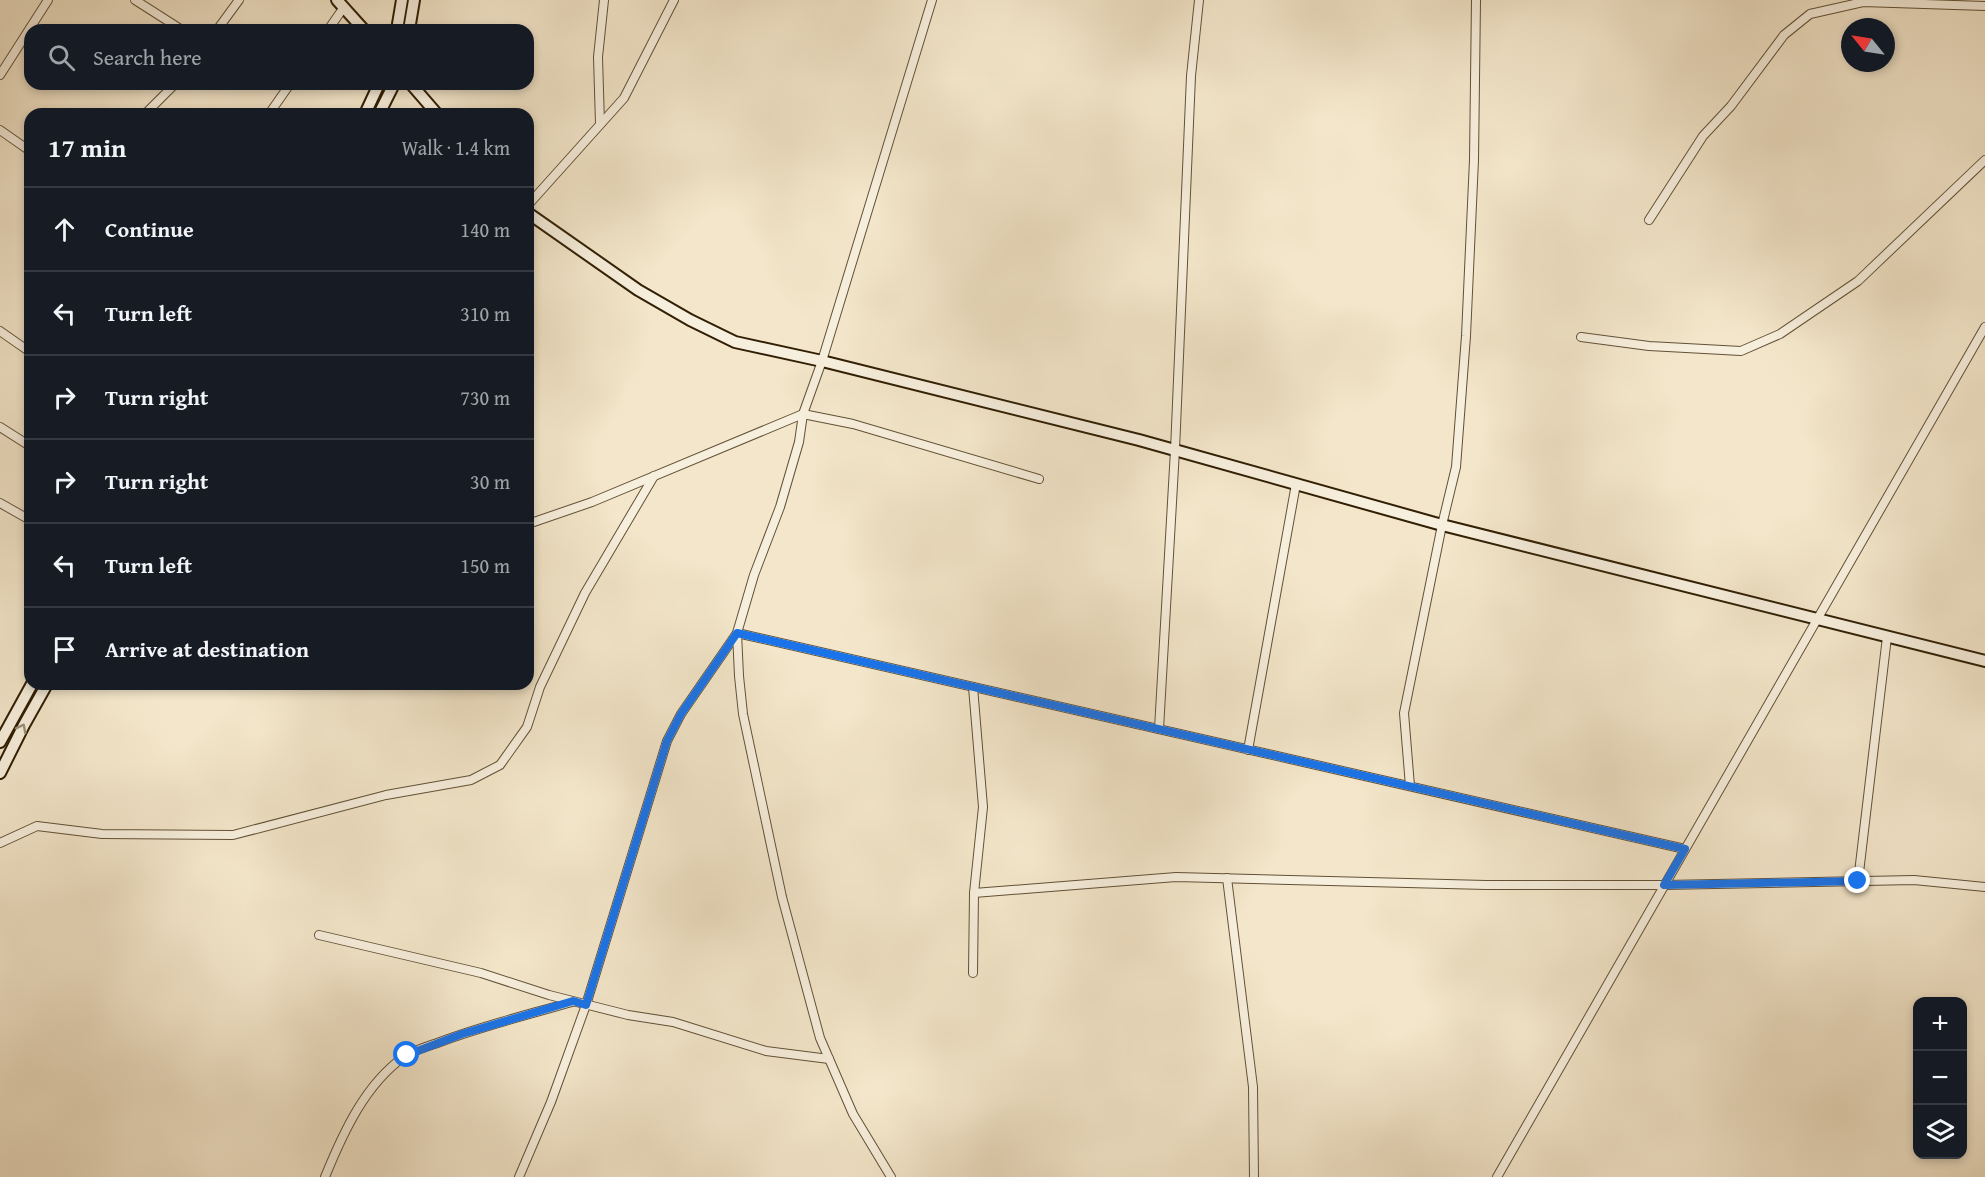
<!DOCTYPE html>
<html lang="en">
<head>
<meta charset="utf-8">
<style>
  body { margin:0; font-family:"Gentium Book Plus",serif; background:#242831; color:#f1f3f6 }
  .controls { position:absolute; right:18px; bottom:18px; display:grid; overflow:hidden; border-radius:12px; box-shadow:0 3px 9px #0003 }
  .controls button { width:54px; height:54px; display:grid; place-items:center; padding:0; border:0; border-bottom:2px solid #363941; background:#171b24; color:#f1f3f6; font:30px sans-serif }
  .compass { position:absolute; left:1841px; top:18px; width:54px; height:54px; border-radius:50%; background:#171b24; box-shadow:0 3px 9px #0003; rotate:300deg }
  .stop { position:absolute; width:18px; height:18px; margin:-14px; border:4px solid #1a73e8; border-radius:50%; background:#fff }
  .stop.end { background:#1a73e8; border-color:#fff; box-shadow:0 2px 6px #0008 }
  .list { margin:0; padding:0; list-style:none }
  h2 { display:flex; justify-content:space-between; align-items:center; height:78px; margin:0; padding:0 24px; font-size:26px }
  h2 small { font-size:20px; font-weight:400; color:#9ea1a6 }
  .list li { display:grid; grid-template-columns:39px 1fr auto; gap:18px; align-items:center; box-sizing:border-box; height:84px; padding:0 24px; border-top:2px solid #363941 }
  .list b { display:block; font-size:22px; white-space:nowrap }
  .list em { font-size:20px; font-style:normal; color:#9ea1a6 }
  .icon { flex:none; width:33px; height:33px; fill:none; stroke:currentColor; stroke-width:2; stroke-linecap:round; stroke-linejoin:round }
  .map { position:relative; flex:none; width:1985px; height:1177px; overflow:hidden }
  .search { position:absolute; background:#171b24; box-shadow:0 3px 9px #0003; left:24px; top:24px; width:510px; height:66px; display:flex; align-items:center; gap:15px; box-sizing:border-box; padding:0 21px; border-radius:18px; color:#9ea1a6; font-size:22px }
  .panel { position:absolute; background:#171b24; box-shadow:0 3px 9px #0003; left:24px; top:108px; width:510px; height:582px; border-radius:18px }
  .map>svg:first-child { display:block }
  .lines { fill:none; stroke-linecap:round; stroke-linejoin:round }
  .street-casing { stroke:#625136; stroke-width:10 }
  .secondary-casing { stroke:#311f04; stroke-width:14 }
  .street { stroke:#f7efdd; stroke-width:8 }
  .secondary { stroke:#f7efdd; stroke-width:10 }
  .oneway { stroke:#9e917b }
  .route { stroke:#1a73e8; stroke-width:8 }
</style>
</head>
<body>
<div class="map">
<svg width="1985" height="1177" viewBox="0 0 1985 1177">
  <rect width="100%" height="100%" fill="#f3e6ca"/>
  <filter id="stains"><feTurbulence type="fractalNoise" baseFrequency=".00333" numOctaves="4"/><feColorMatrix values="0 0 0 0 .2 0 0 0 0 .09 0 0 0 0 .02 0 0 0 .5 -.17"/></filter>
  <radialGradient id="worn" r=".72"><stop offset=".6" stop-color="#630" stop-opacity="0"/><stop offset="1" stop-color="#630" stop-opacity=".3"/></radialGradient>
  <g class="lines">
    <g class="street-casing">
      <g id="street">
        <path d="M135 0 182 30"/>
        <path d="M217 30 239 0"/>
        <path d="M328 30 344 7"/>
        <path d="M0 75 48 0"/>
        <path d="M145 114 175 84"/>
        <path d="M269 114 290 84"/>
        <path d="M600 124 598 57 604 0"/>
        <path d="M0 130 30 151"/>
        <path d="M528 205 624 98 674 0"/>
        <path d="M1649 220 1703 136 1731 106 1784 35 1810 14 1863 2 1985 6"/>
        <path d="M0 331 30 352"/>
        <path d="M1581 337 1649 346 1741 351 1780 334 1858 281 1985 160"/>
        <path d="M0 427 30 446"/>
        <path d="M0 503 30 520"/>
        <path d="M528 524 592 502 803 414 853 424 1039 479"/>
        <path d="M1159 729 1175 450 1191 76 1199 0"/>
        <path d="M1248 750 1296 484"/>
        <path d="M1410 786 1404 713 1442 525 1456 467 1466 336 1474 160 1476 0"/>
        <path d="M0 843 37 826 102 834 233 835 386 795 471 780 500 765 527 727 540 687 585 593 654 476"/>
        <path d="M1227 878 1253 1087 1254 1177"/>
        <path d="M1858 881 1887 637"/>
        <path d="M974 893 1176 877 1486 885H1664L1914 880 1985 887"/>
        <path d="M319 935 481 973 549 995 628 1015 673 1022 766 1051 829 1059"/>
        <path d="M973 973 974 893 983 807 973 687"/>
        <path d="M325 1177C343 1133 365 1084 405 1056 415 1050 429 1046 440 1042 482 1026 527 1015 572 1002"/>
        <path d="M519 1177 551 1102 586 1005 667 741 681 714 737 633 1685 849"/>
        <path d="M891 1177 853 1114 820 1038 782 897 743 714 739 676 737 633 754 575 780 507 799 442 803 414 822 361 932 0"/>
        <path d="M1497 1177 1985 327"/>
      </g>
    </g>
    <g class="secondary-casing">
      <g id="secondary">
        <path d="M337 0 364 30"/>
        <path d="M397 30 402 0"/>
        <path d="M409 30 414 0"/>
        <path d="M411 84 437 114"/>
        <path d="M365 114 379 84"/>
        <path d="M379 114 394 84"/>
        <path d="M528 213 638 290 690 320 735 342 822 361 1139 440 1442 525 1985 661"/>
        <path d="M0 742 32 684"/>
        <path d="M0 773 24 725 47 684"/>
      </g>
    </g>
    <use href="#street" class="street"/>
    <use href="#secondary" class="secondary"/>
  </g>
  <defs><path id="oneway-chevron" d="M-2-3.5L2.5 0L-2 3.5" fill="none" stroke-width="1.6" stroke-linecap="round" stroke-linejoin="round" transform="scale(1.5)"/></defs>
  <use class="oneway" href="#oneway-chevron" transform="translate(22 728) rotate(-63)"/>
  <g class="lines">
    <path class="route" d="M407 1055 462 1034 573 1001 586 1005 667 741 681 714 737 633 1685 849 1664 885 1858 881"/>
  </g>
  <rect width="100%" height="100%" filter="url(#stains)"/>
  <rect width="100%" height="100%" fill="url(#worn)"/>
</svg>
<div class="controls">
<button>+</button>
<button>−</button>
<button><svg class="icon" aria-label="layers" viewBox="0 0 24 24"><path d="M12 4l9 5-9 5-9-5zM3 14l9 5 9-5"/></svg></button>
</div>
<svg class="compass" viewBox="-18 -18 36 36"><path d="M0-13l5 13h-10z" fill="#e53935"/><path d="M0 13l5-13h-10z" fill="#9ea1a6"/></svg>
<div class="stop" style="left:407px;top:1055px"></div>
<div class="stop end" style="left:1858px;top:881px"></div>
<div class="search"><svg class="icon" aria-label="search" viewBox="0 0 24 24"><circle cx="10" cy="10" r="6"/><path d="M15 15l6 6"/></svg>Search here</div>
<section class="panel">
<h2>17 min<small>Walk · 1.4 km</small></h2>
<ul class="list">
<li><svg class="icon" aria-label="ahead" viewBox="0 0 24 24"><path d="M12 20V5M6 11l6-6 6 6"/></svg><div><b>Continue</b></div><em>140 m</em></li>
<li><svg class="icon" aria-label="left" viewBox="0 0 24 24"><path d="M17 20v-9H6M10 6l-5 5 5 5"/></svg><div><b>Turn left</b></div><em>310 m</em></li>
<li><svg class="icon" aria-label="right" viewBox="0 0 24 24"><path d="M7 20v-9h11M14 6l5 5-5 5"/></svg><div><b>Turn right</b></div><em>730 m</em></li>
<li><svg class="icon" aria-label="right" viewBox="0 0 24 24"><path d="M7 20v-9h11M14 6l5 5-5 5"/></svg><div><b>Turn right</b></div><em>30 m</em></li>
<li><svg class="icon" aria-label="left" viewBox="0 0 24 24"><path d="M17 20v-9H6M10 6l-5 5 5 5"/></svg><div><b>Turn left</b></div><em>150 m</em></li>
<li><svg class="icon" aria-label="arrive" viewBox="0 0 24 24"><path d="M6 21V4h12l-3 4 3 4H6"/></svg><div><b>Arrive at destination</b></div></li>
</ul>
</section>
</div>
</body>
</html>
